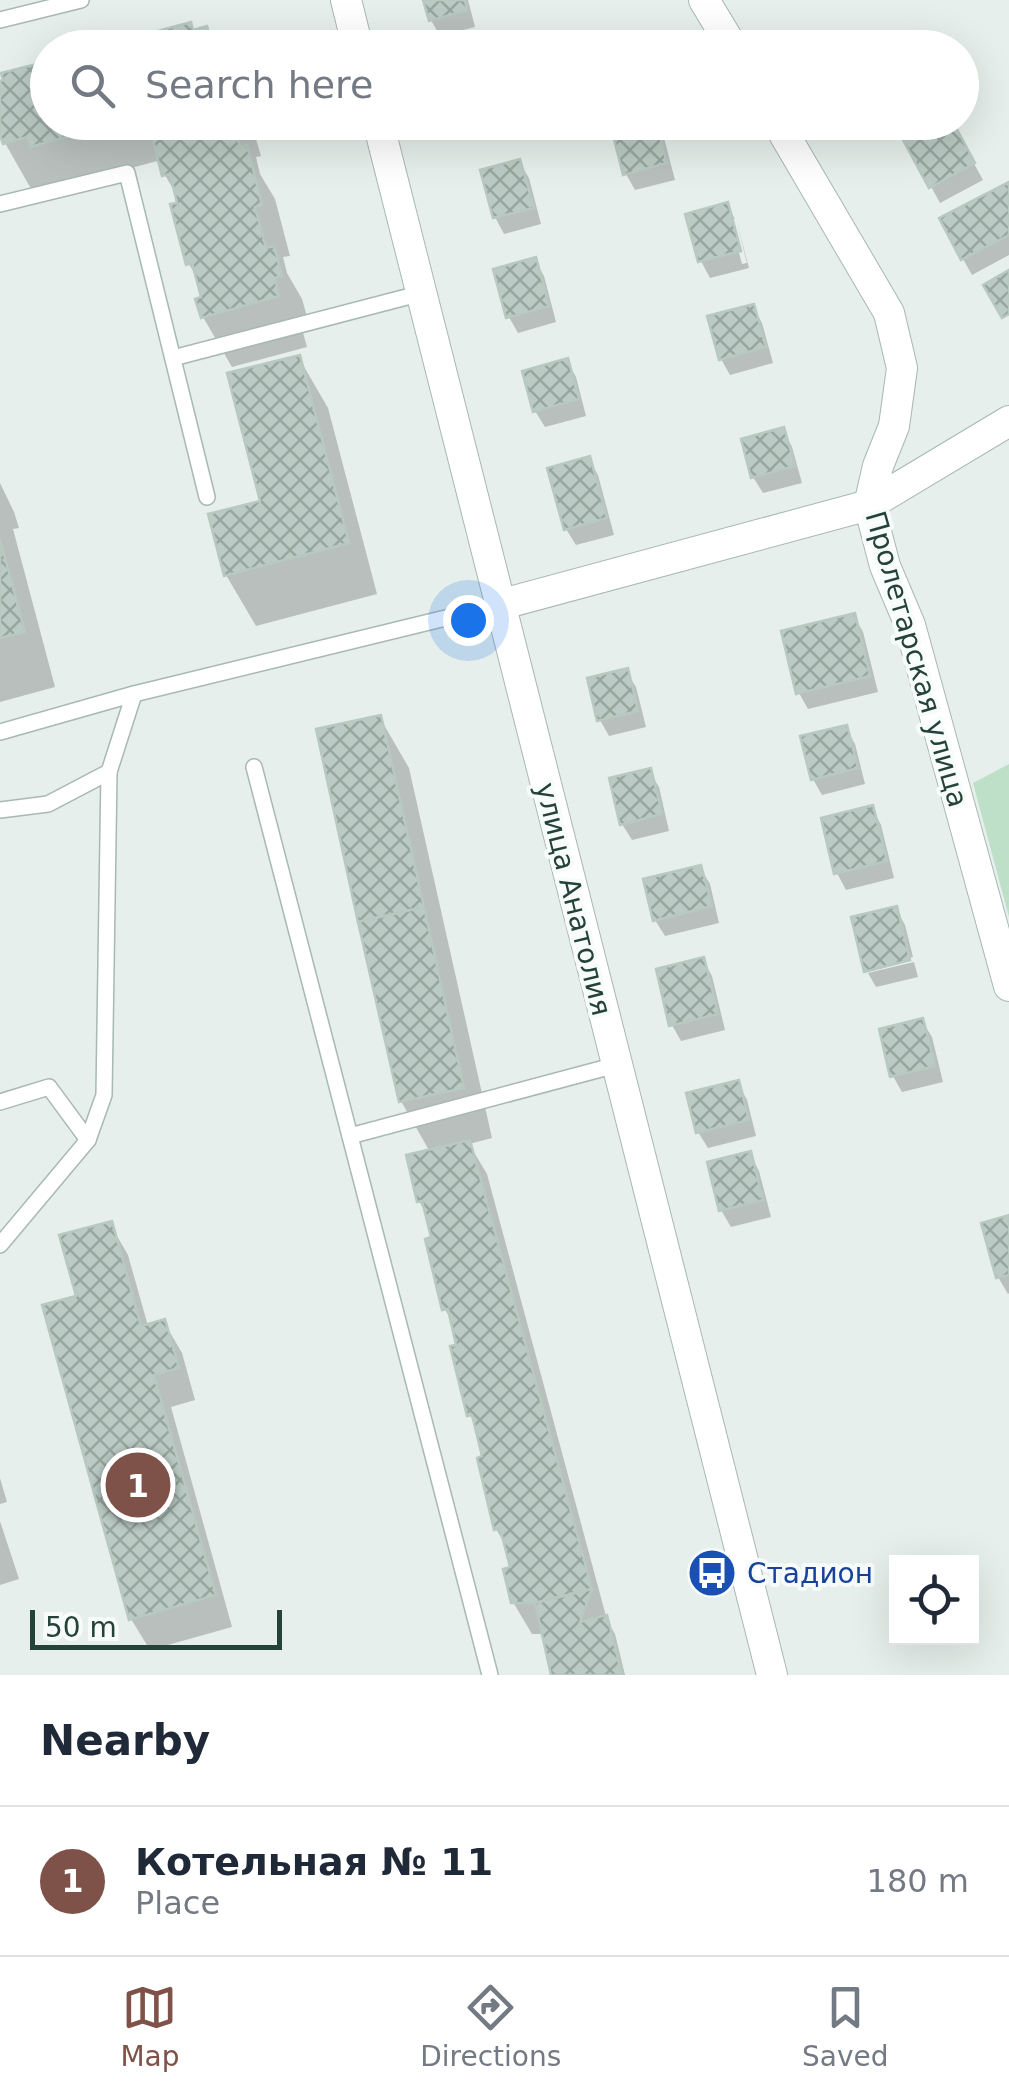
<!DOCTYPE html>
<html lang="en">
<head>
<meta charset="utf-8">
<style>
  body { margin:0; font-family:"DejaVu Sans",sans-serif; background:#f6f6f7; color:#1f2937 }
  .controls { position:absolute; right:30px; bottom:30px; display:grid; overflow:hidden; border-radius:0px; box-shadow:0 10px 40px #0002 }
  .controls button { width:90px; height:90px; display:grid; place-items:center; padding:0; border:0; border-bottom:2px solid #e0e1e3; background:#fff; color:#1f2937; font:50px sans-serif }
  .scale { position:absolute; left:30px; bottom:25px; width:252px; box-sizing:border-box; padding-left:10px; border:5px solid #24423a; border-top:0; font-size:28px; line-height:35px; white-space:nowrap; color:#24423a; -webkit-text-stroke:8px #f7fbf9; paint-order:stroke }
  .you { position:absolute; left:468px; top:620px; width:35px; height:35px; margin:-25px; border:8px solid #fff; border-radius:50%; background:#1a73e8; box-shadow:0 0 0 15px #1a73e833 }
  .badge { display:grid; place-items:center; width:65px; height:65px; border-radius:50%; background:#7f5249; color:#fff; font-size:32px; font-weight:700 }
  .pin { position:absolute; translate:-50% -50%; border:5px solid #fff; box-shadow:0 2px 10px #0006 }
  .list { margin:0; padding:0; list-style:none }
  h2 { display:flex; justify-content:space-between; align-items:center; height:130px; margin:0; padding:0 40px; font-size:42px }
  h2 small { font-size:32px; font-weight:400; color:#747a83 }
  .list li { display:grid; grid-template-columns:65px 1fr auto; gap:30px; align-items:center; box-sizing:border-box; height:150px; padding:0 40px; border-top:2px solid #e0e1e3 }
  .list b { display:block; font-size:38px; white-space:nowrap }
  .list p { margin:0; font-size:32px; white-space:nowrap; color:#747a83 }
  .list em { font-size:32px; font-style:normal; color:#747a83 }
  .icon { flex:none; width:55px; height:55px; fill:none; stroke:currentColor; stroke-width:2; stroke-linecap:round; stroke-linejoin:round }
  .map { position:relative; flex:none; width:1009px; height:1675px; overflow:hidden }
  .search { position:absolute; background:#fff; box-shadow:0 10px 40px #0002; left:30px; right:30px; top:30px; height:110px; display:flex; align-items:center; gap:25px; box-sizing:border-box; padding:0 35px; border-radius:55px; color:#747a83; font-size:38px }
  .sheet { height:280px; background:#fff }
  nav { display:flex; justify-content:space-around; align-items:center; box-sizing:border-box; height:140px; border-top:2px solid #e0e1e3; background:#fff; font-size:28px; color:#747a83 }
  nav a { display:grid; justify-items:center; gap:5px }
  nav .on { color:#7f5249 }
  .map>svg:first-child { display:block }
  .garden { fill:#bfe0c8 }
  .shadow { fill:#0003 }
  .building { fill:url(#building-cross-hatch); stroke:#b8c9c2; stroke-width:2.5 }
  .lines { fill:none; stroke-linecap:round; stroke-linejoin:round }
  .service-casing { stroke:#a8b8b2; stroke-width:18 }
  .minor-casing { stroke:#a8b8b2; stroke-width:32 }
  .tertiary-casing { stroke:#a8b8b2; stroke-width:32 }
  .service { stroke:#fff; stroke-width:15 }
  .minor { stroke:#fff; stroke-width:30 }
  .tertiary { stroke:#fff; stroke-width:30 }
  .labels { text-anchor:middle; stroke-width:8; stroke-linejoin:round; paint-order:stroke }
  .street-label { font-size:28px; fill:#24423a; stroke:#f7fbf9 }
  .transit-label { font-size:28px; fill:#164399; stroke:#f7fbf9; text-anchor:start }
</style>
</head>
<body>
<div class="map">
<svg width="1009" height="1675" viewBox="0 0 1009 1675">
  <defs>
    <pattern id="building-cross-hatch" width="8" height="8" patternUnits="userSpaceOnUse" patternTransform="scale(2.5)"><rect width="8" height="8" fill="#bbcac4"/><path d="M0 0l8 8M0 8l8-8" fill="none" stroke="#98a6a0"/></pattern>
  </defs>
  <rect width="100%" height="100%" fill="#e6efeb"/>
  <path class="garden" d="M1009 764V917L973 783Z"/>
  <g class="shadow">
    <path d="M426 0H468L475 27 440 36 431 20Z"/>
    <path d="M892 37 900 48H878Z"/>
    <path d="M0 84 48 122H251L261 156 256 157 260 174 275 199 290 256 283 257 287 273 302 299 310 327 302 329 307 347 232 367 203 317 204 299 200 283 189 264 173 206 180 204 179 199 165 175 161 160 34 194 5 143 0 125Z"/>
    <path d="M459 122H500L502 128 467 137Z"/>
    <path d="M656 122 663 134 675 180 635 190 626 174Z"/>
    <path d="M951 122 983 180 940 203 905 139Z"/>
    <path d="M519 162 529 178 541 224 504 234 495 217Z"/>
    <path d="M1009 185V255L972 275 963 259Z"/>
    <path d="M727 205 735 219H730L742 264 747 263 736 219 749 268 710 278 701 261 688 216Z"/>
    <path d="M535 260 544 276 556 322 518 333 509 317Z"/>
    <path d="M753 307 762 323 773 363 730 375 721 359Z"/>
    <path d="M299 358 328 408 377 594 256 626 226 575 264 502Z"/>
    <path d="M567 361 576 377 586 416 545 427 535 411Z"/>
    <path d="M783 430 792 447 802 483 763 493 753 477Z"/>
    <path d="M589 459 598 475 614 535 576 545 566 529Z"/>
    <path d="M0 483 14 512 19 528 13 529 55 687 0 702Z"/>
    <path d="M854 616 863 632 878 692 808 709 799 693Z"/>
    <path d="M626 671 636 687 646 727 609 736 600 720Z"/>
    <path d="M380 718 409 768 492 1138 469 1144 487 1174 607 1620 615 1634 625 1675H554L544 1634H532L513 1602V1569L508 1549 496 1529 485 1458 478 1430 470 1415 459 1346 454 1326 445 1309 434 1239 429 1218 419 1201 430 1152 401 1101Z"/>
    <path d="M846 728 855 744 865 784 822 795 813 779Z"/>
    <path d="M649 771 659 787 669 831 632 840 622 824Z"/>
    <path d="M872 808 881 825 894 878 846 890 837 873Z"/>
    <path d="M700 868 710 884 719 923 665 936 655 920Z"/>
    <path d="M896 909 905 925 913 957 867 968V972L854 919Z"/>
    <path d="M703 960 712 976 725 1030 681 1041 672 1025Z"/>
    <path d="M914 962 918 977 876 987 868 973Z"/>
    <path d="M922 1021 932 1037 943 1082 902 1092 893 1076Z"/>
    <path d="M738 1083 747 1100 756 1136 708 1148 698 1132Z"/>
    <path d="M750 1154 759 1171 771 1217 731 1227 721 1210Z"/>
    <path d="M1009 1218V1293L1008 1294 998 1277Z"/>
    <path d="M110 1224 128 1255 148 1326 164 1322 182 1353 195 1400 171 1407 232 1627 150 1650 131 1619 79 1297Z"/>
    <path d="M0 1478 7 1502 0 1504Z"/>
    <path d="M0 1521 19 1579 0 1585Z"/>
  </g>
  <g class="building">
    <path d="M423 0H465L467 10 429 21Z"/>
    <path d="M191 22 193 30 207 26 213 48H111L110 44Z"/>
    <path d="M48 61V122H86L88 131 30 147 27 137 3 144 0 135V81L3 80 1 73Z"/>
    <path d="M154 122H233L240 147 247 145 262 205 255 207 266 248 274 246 282 276 275 278 279 296 201 318 195 299 201 297 192 263 186 265 170 204 177 203 170 174 162 176 151 132 156 130Z"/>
    <path d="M628 122H656L667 163 623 175 611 127Z"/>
    <path d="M931 122H953L975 163 929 188 902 138Z"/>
    <path d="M520 159 534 208 493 218 480 170Z"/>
    <path d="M1009 182V235L961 260 939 218Z"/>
    <path d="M728 202 741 251 698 262 685 214Z"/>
    <path d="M536 257 549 306 506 318 493 269Z"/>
    <path d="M1009 270V314L1002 318 983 285Z"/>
    <path d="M754 304 766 347 719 360 707 316Z"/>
    <path d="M300 355 349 543 224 576 208 514 260 501 227 373Z"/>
    <path d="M568 358 579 399 533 412 522 371Z"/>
    <path d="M784 427 795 466 751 478 741 439Z"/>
    <path d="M590 456 607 518 564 530 547 468Z"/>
    <path d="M0 539 25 632 0 638Z"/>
    <path d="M855 613 870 676 796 694 781 631Z"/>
    <path d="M628 668 638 711 597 721 587 678Z"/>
    <path d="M381 715 424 907 358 922 316 729Z"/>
    <path d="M847 725 858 768 811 780 800 736Z"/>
    <path d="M651 768 662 814 620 825 609 778Z"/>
    <path d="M873 805 887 861 834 874 821 818Z"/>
    <path d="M701 865 712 906 653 921 643 879Z"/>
    <path d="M897 906 910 960 864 972 851 917Z"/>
    <path d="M424 907 464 1088 399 1102 358 922Z"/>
    <path d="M704 957 718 1014 669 1026 656 969Z"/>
    <path d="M923 1018 935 1066 890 1077 879 1029Z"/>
    <path d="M739 1080 749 1120 696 1133 686 1093Z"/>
    <path d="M470 1140 592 1589 535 1603H511L503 1569 510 1567 500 1528 494 1530 477 1458 482 1456 472 1415 467 1416 450 1346 456 1345 448 1309 442 1310 425 1239 431 1237 422 1201 417 1202 406 1155Z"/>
    <path d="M751 1151 763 1200 719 1211 707 1162Z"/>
    <path d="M1009 1215V1275L996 1278 981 1223Z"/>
    <path d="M112 1221 141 1326 165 1319 179 1368 154 1375 216 1595 129 1620 42 1305 76 1296 59 1235Z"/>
    <path d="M592 1589 580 1622 607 1615 622 1675H551L535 1603Z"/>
  </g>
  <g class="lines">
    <g class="service-casing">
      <g id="service">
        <path d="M0 20 81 0"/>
        <path d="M0 204 127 173 207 497"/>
        <path d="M173 358 422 293"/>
        <path d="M0 732 134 694 499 605"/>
        <path d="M254 767 490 1675"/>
        <path d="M0 810 48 804 109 772"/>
        <path d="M0 1102 49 1087 88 1140"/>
        <path d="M350 1136 616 1065"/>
        <path d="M0 1245 88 1140 104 1095 109 772 134 694"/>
      </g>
    </g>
    <g class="minor-casing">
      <g id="minor">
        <path d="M704 0 733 48"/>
        <path d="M777 122 889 313 902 368 894 426 878 466 869 505 885 566 910 625 1009 986"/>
        <path d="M499 605 869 505 1009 421"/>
      </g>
    </g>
    <g class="tertiary-casing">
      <g id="tertiary">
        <path d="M346 0 358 48"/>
        <path d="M378 122 772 1675"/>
      </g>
    </g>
    <use href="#service" class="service"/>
    <use href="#minor" class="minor"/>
    <use href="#tertiary" class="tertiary"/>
  </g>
  <defs>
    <g id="bus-disc" transform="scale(2.5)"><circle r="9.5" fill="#1a4fb4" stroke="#f7fbf9"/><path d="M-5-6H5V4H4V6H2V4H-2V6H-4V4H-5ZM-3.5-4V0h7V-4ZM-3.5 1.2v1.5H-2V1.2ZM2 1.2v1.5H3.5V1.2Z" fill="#fff"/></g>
  </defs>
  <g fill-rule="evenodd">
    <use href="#bus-disc" x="712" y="1573"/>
  </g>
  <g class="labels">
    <g class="street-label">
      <text transform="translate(917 659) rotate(74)" y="10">Пролетарская улица</text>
      <text transform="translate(574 899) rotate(76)" y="10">улица Анатолия</text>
    </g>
    <g class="transit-label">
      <text x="747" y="1583">Стадион</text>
    </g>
  </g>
</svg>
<div class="controls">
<button><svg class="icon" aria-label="locate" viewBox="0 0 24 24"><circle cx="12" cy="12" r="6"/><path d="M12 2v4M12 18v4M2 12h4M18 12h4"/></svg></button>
</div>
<div class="scale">50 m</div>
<div class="you"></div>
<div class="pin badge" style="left:138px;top:1485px">1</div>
<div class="search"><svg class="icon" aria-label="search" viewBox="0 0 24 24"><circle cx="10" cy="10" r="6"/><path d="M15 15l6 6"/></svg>Search here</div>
</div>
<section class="sheet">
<h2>Nearby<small></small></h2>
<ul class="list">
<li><span class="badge">1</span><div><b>Котельная № 11</b><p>Place</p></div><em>180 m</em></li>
</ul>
</section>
<nav>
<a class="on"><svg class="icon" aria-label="map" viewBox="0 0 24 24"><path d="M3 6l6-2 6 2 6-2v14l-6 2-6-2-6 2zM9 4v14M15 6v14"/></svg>Map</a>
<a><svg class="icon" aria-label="directions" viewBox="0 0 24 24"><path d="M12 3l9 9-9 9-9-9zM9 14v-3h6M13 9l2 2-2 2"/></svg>Directions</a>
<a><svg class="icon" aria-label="saved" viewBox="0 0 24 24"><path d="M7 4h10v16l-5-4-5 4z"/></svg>Saved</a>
</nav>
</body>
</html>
